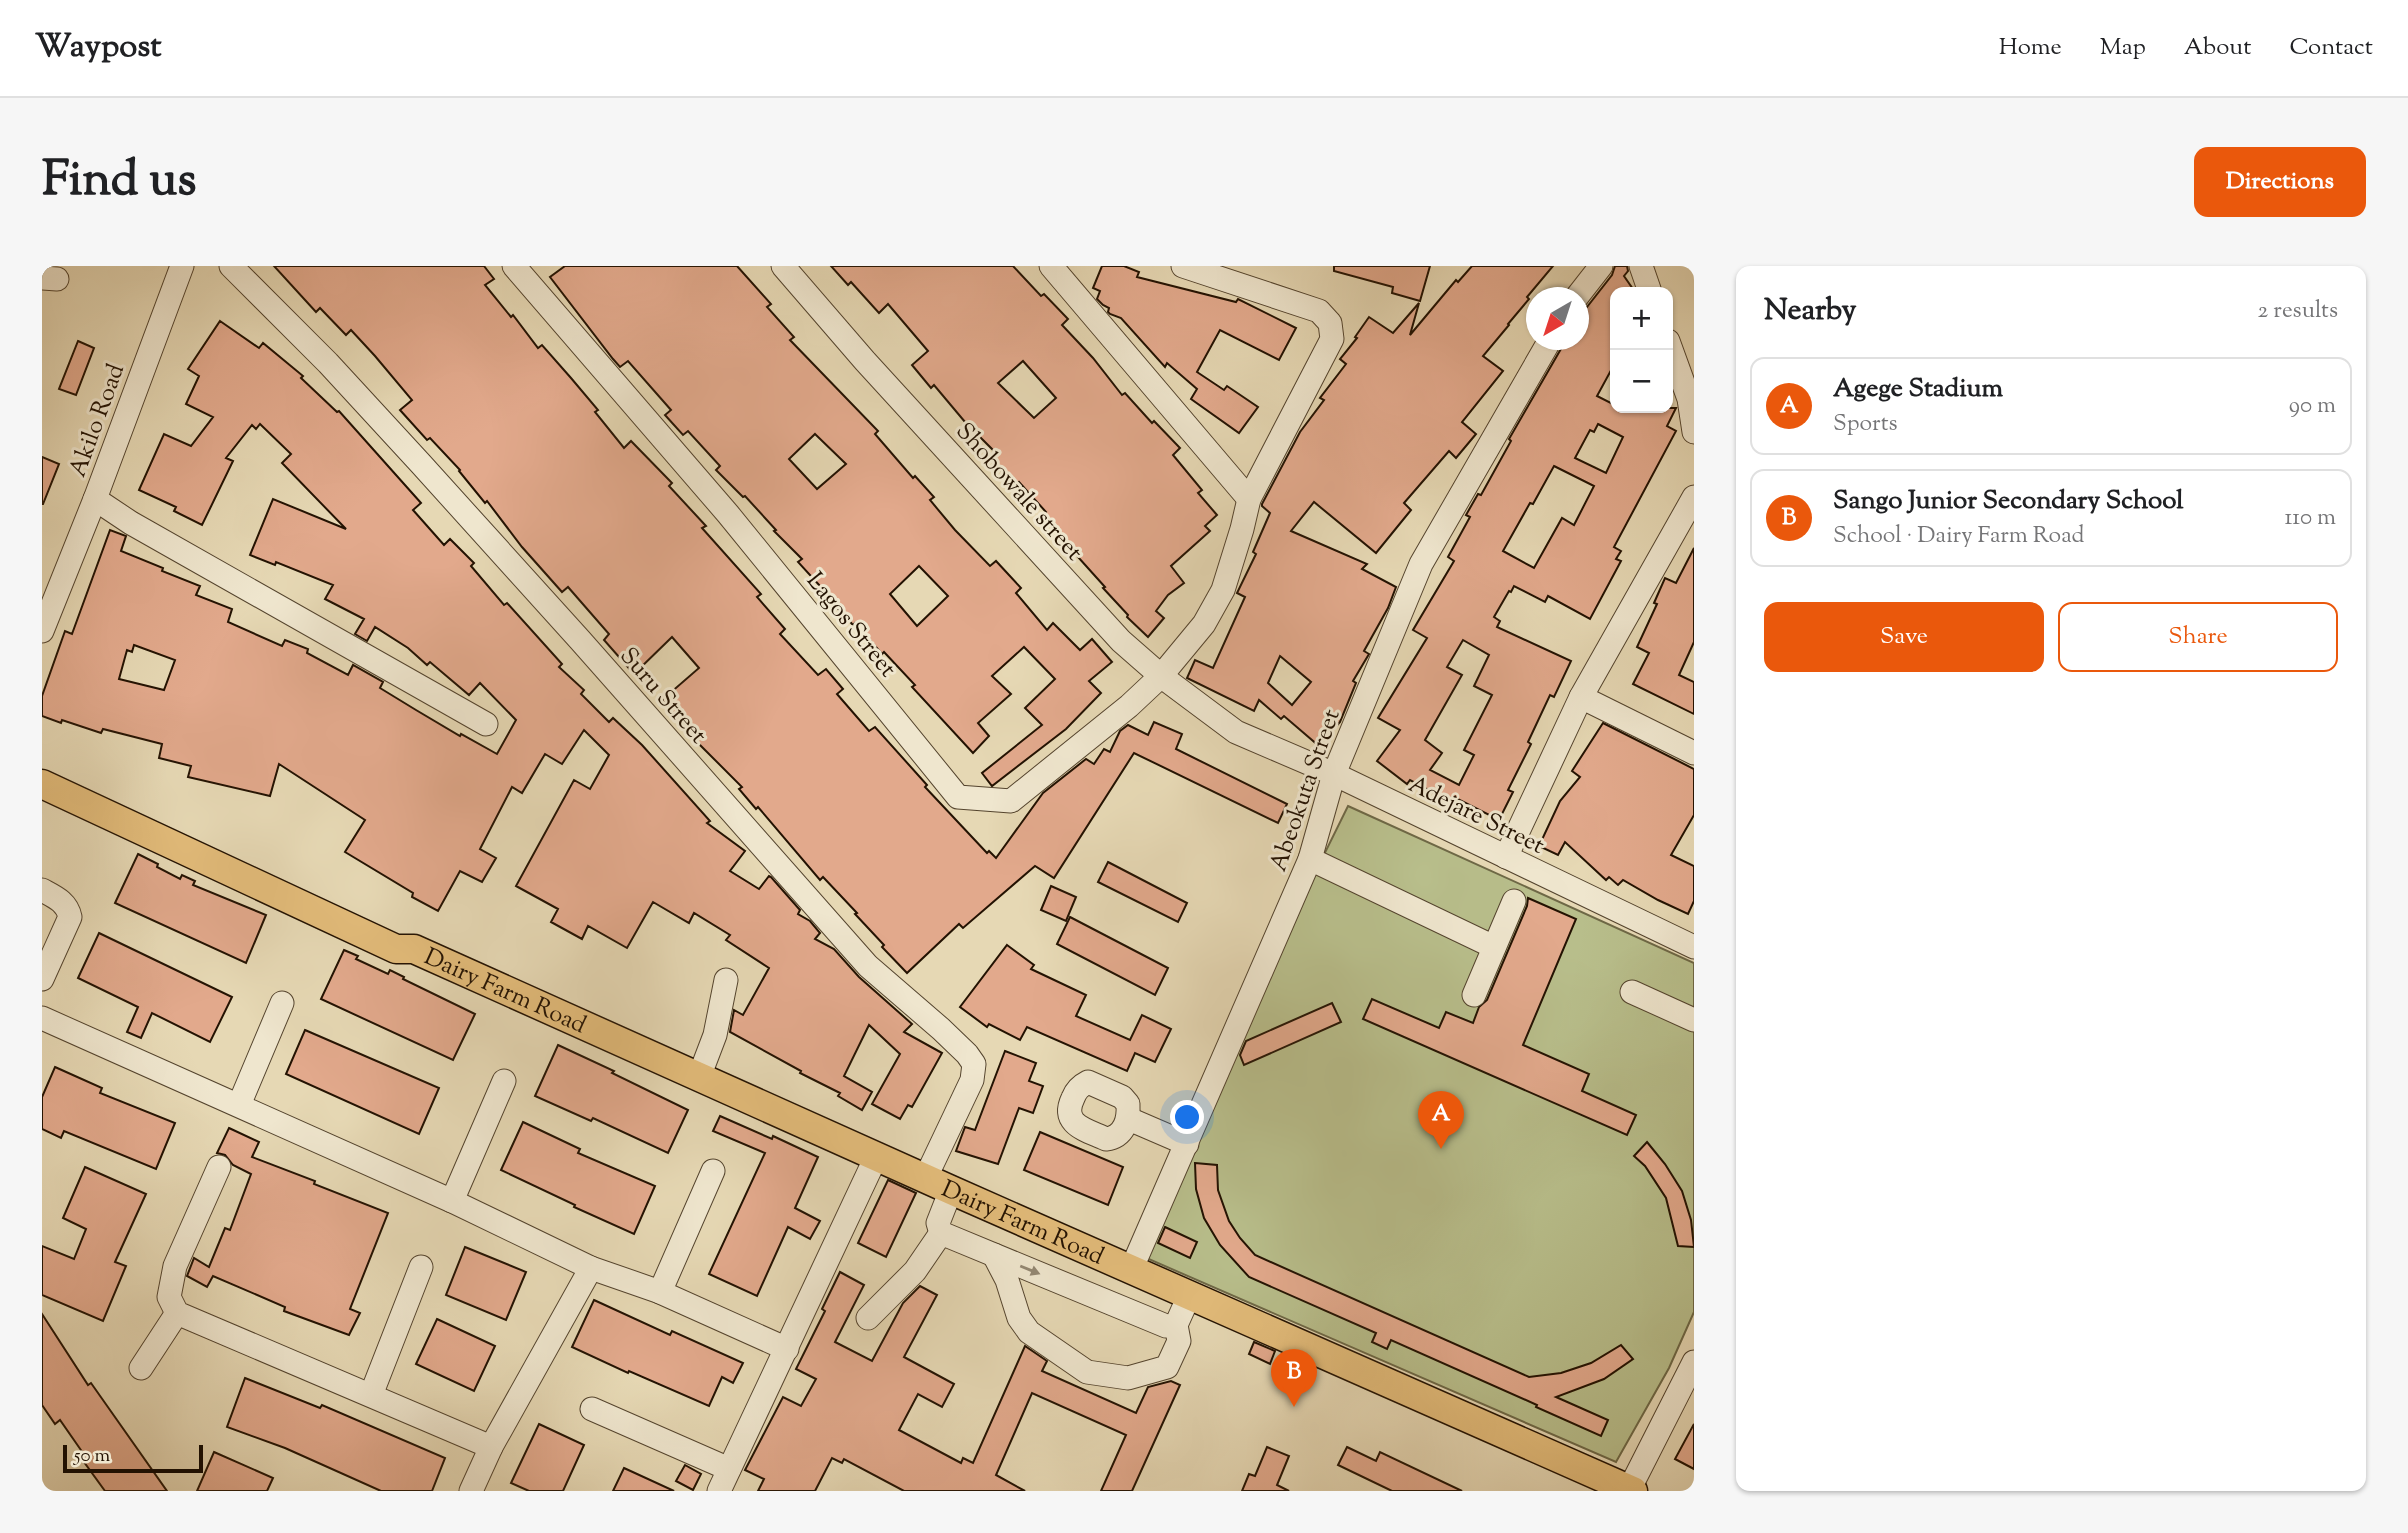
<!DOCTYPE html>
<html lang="en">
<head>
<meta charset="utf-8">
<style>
  body { margin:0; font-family:"Sorts Mill Goudy",serif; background:#f6f6f6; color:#202124 }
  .controls { position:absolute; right:21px; top:21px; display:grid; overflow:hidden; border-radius:14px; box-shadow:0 2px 5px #0004 }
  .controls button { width:63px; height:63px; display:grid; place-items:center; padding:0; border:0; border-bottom:2px solid #e0e0e0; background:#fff; color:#202124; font:35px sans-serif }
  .compass { position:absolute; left:1484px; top:21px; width:63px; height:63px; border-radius:50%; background:#fff; box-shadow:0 2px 5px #0004; rotate:219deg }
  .scale { position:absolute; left:21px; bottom:18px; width:140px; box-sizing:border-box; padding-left:7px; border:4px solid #231202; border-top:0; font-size:19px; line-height:24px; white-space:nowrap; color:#231202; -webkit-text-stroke:5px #efe6ce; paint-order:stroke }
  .you { position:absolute; left:1146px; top:852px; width:24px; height:24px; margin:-18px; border:5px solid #fff; border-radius:50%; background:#1a73e8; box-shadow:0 0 0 10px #1a73e833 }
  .badge { display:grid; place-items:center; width:46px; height:46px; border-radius:50%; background:#ea580c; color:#fff; font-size:23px; font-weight:700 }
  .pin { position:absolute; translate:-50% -58px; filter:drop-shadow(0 2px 4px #0008) }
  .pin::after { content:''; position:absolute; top:37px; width:24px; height:21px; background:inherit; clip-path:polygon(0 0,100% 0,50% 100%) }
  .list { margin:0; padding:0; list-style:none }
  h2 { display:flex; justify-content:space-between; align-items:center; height:91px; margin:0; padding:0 28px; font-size:30px }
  h2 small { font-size:23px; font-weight:400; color:#757577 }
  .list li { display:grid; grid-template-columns:46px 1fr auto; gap:21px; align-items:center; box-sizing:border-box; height:98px; margin:0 14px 14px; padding:0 14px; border:2px solid #e0e0e0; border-radius:14px }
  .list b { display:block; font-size:26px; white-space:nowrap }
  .list p { margin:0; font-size:23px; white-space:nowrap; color:#757577 }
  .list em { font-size:23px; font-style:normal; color:#757577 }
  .actions { display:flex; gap:14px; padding:21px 28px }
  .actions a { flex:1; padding:16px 0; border:2px solid #ea580c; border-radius:14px; text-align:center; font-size:24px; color:#ea580c }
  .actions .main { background:#ea580c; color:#fff }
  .map { position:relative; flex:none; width:1652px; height:1225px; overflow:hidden; border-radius:14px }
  header { display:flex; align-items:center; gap:42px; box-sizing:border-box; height:98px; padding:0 35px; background:#fff; border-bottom:2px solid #e0e0e0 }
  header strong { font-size:33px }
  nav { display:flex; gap:38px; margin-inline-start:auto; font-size:24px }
  .intro { display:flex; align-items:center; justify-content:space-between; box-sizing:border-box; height:168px; padding:0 42px }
  h1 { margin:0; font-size:49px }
  .button { padding:18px 32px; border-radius:14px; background:#ea580c; color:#fff; font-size:24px; font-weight:700 }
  main { display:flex; gap:42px; padding:0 42px }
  aside { flex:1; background:#fff; border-radius:14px; box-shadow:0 2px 5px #0004 }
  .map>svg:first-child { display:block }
  .green { fill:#b8be8b; stroke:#6e6846; stroke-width:2 }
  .building { fill:#e2a98c; stroke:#231202; stroke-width:2; fill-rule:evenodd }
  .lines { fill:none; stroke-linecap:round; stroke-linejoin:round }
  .minor-casing { stroke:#54442e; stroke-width:25 }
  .major-casing { stroke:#231202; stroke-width:31 }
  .minor { stroke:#efe6ce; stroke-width:23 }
  .major { stroke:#e3bc7a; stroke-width:28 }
  .oneway { fill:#938772 }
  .labels { text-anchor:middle; stroke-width:6; stroke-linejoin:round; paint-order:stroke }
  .street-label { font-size:24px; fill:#231202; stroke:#efe6ce }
</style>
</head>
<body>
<header>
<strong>Waypost</strong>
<nav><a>Home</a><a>Map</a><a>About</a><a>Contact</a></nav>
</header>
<div class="intro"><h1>Find us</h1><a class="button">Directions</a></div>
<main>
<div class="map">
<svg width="1652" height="1225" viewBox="0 0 1652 1225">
  <rect width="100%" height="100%" fill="#e6d8b4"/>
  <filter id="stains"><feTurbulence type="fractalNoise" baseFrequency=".00286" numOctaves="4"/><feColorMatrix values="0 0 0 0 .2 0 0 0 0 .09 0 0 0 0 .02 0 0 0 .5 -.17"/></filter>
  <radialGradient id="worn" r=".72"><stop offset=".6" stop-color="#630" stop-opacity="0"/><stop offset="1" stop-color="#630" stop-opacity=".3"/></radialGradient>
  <path class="green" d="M1306 540 1652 697V1046L1627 1102 1574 1196 1102 991 1190 775Z"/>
  <g class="building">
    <path d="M232 0H442L452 13 443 19 469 51 471 49 496 82 500 79 529 112 556 144 553 146 582 182 589 175 630 217 627 220 664 260 660 262 719 328 715 331 743 363 738 368 776 409 784 403 801 423 795 428 827 465 833 461 885 519 883 521 945 587 947 585 954 592 1001 527 1044 493 1052 498 1062 483 1068 486 1078 465 1086 459 1106 469 1112 456 1140 468 1134 483 1245 538 1236 557 1092 487 1012 612 993 600 921 662 917 658 865 707 840 681 842 679 813 648 815 647 781 611 778 614 716 541 714 543 697 523 700 521 658 479 620 434 657 402 630 371 592 408 562 374 567 368 526 321 520 326 480 281 445 235 443 237 417 205 418 204 388 172 385 174 358 144 370 134 333 90 309 64 304 69 278 42 274 46Z"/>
    <path d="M523 0H695L729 38 725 41 752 71 748 74 836 165 833 168 871 212 873 210 892 231 888 234 913 264 948 300 954 295 979 322 974 327 1005 364 1011 357 1038 384 1050 373 1070 396 1047 415 1059 427 1024 463 950 520 940 507 1000 459 983 442 1013 413 982 381 950 410 969 428 936 457 947 470 931 487 870 421 873 419 842 386 840 388 813 357 811 359 787 333 789 332 756 296 760 293 732 265 734 264 703 230 701 231 674 204 678 200 646 165 641 169 623 149 629 144 586 95 578 101 571 93 508 11ZM773 168 804 198 775 223 747 193ZM877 300 906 330 875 360 848 328Z"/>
    <path d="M789 0H971L999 30 1002 28 1026 53 1020 59 1051 92 1080 129 1083 127 1110 157 1112 155 1138 182 1131 189 1160 224 1156 227 1175 249 1163 260 1168 265 1129 300 1142 317 1126 329 1114 345 1122 352 1106 371 1085 351 1086 349 1061 322 1063 321 1000 251 1004 246 977 216 973 220 948 192 954 187 923 156 892 119 889 122 870 99 886 85 846 38 837 47 809 16 806 19ZM981 95 1014 132 992 152 956 117Z"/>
    <path d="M1060 0H1082L1097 6 1095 11 1194 36 1196 33 1254 62 1237 94 1178 64 1155 106 1182 124 1185 120 1216 141 1197 167 1149 133 1155 123 1125 97 1123 101 1079 52 1068 48 1066 46 1067 42 1061 39 1055 33 1058 25 1051 22Z"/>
    <path d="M1292 0H1388L1378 35 1350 27 1351 21 1292 5Z"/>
    <path d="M1430 0H1511L1485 31 1487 33 1466 58 1467 59 1441 90 1461 105 1420 156 1434 168 1414 192 1407 185 1362 237 1369 244 1334 287 1272 236 1249 265 1325 298 1320 303 1354 321 1346 342 1322 385 1327 388 1311 415 1314 417 1298 456 1277 480 1242 450 1239 453 1217 434 1212 445 1145 412 1153 394 1171 402 1203 331 1195 327 1214 288 1211 286 1228 247 1220 240V238L1258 166 1282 134 1278 132 1304 98 1298 93 1315 72 1313 71 1327 51 1351 67 1377 37 1368 69 1414 14 1416 16ZM1238 390 1269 416 1250 439 1226 417Z"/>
    <path d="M1573 0H1585L1586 5 1582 10 1593 26H1573V97L1555 130 1573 139V142H1634L1625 160 1634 165 1572 281 1579 285 1574 293 1579 295 1548 353 1506 330 1503 336 1472 320 1469 326 1467 325 1452 351 1458 355 1455 361 1529 395 1512 431 1508 429 1486 476 1489 478 1466 524 1471 526 1457 554 1412 531 1409 536 1368 514 1365 518 1335 495 1358 464 1336 452 1385 372 1371 364 1412 295 1406 291 1428 251 1424 249 1436 228 1439 229 1469 175 1467 173 1520 81 1522 74H1536V45L1545 41 1570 9ZM1556 158 1581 171 1564 207 1533 192 1548 164 1552 166ZM1512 200 1552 220 1532 259 1520 252 1492 302 1461 285 1488 237 1491 238ZM1421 374 1447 389 1432 420 1450 429 1422 484 1432 489 1417 519 1388 504 1400 487 1383 474 1420 409 1405 401Z"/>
    <path d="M178 55 217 82 221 77 261 110 259 112 295 146 297 145 379 237 371 244 402 279 408 273 432 297 429 300 462 339 465 337 520 398 517 401 542 424 539 428 567 456 571 452 600 479 668 555 665 557 703 585 688 605 717 623 727 610 729 611 758 644 756 648 768 655 778 667 773 673 792 683 817 711 870 758 862 766 900 787 870 841 866 839 858 853 830 838 858 788 827 759 802 810 830 826 820 844 796 830 798 827 758 807 759 805 688 766 692 744 701 749 727 702 684 674 688 669 652 647 647 657 611 636 585 682 546 660 540 673 509 656 516 643 474 620 532 514 548 523 567 489 542 464 520 498 503 488 480 527 470 521 438 583 454 592 440 616 418 605 396 645 370 631 371 627 303 586 323 554 237 498 228 530 146 511 149 500 117 492 120 478 61 463 59 467 20 454 19 457 0 450V430L23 365 30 368 68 264 84 270 79 285 121 302 120 305 158 320 154 329 190 343 186 356 240 380 243 374 266 383 265 387 306 409 311 399 341 416 338 422 374 444 418 470 419 468 455 488 474 454 438 417 427 429 388 396 385 399 366 382 333 361 325 375 313 368 322 353 283 333 291 319 234 296 233 299 208 289 231 233 304 263 240 197 249 188 218 158 214 163 210 159 184 192 191 195 160 259 132 245 134 241 97 224 122 168 149 180 171 151 144 138 157 110 146 103ZM92 379 133 394 122 424 77 413 85 384 90 386Z"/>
    <path d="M36 75 52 82 34 129 17 123Z"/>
    <path d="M0 191 17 198 1 238H0Z"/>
    <path d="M1652 282V376L1637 409 1652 416V448L1591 418 1607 387 1595 381 1615 338 1612 337 1623 312 1634 317Z"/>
    <path d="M1561 457 1652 503V549L1629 589 1652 600V635L1646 648 1616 634 1581 614 1576 619 1567 611 1564 614 1523 576 1516 589 1497 580 1518 535 1538 511 1530 505Z"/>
    <path d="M96 588 116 598 115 601 138 613 140 609 153 615 151 619 224 649 204 697 73 637Z"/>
    <path d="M1066 596 1145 637 1136 656 1056 616Z"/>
    <path d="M1009 620 1034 631 1024 655 999 644Z"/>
    <path d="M1486 632 1534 653 1481 779 1547 808 1540 825 1594 849 1585 869 1321 753 1330 733 1397 762 1404 746 1431 757 1437 741 1445 734 1485 640Z"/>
    <path d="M1028 651 1126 702 1113 729 1015 678Z"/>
    <path d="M57 667 190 731 168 776 110 747 99 772 85 766 96 741 36 712Z"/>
    <path d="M965 679 992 699 989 703 1044 729 1034 750 1088 774 1100 749 1129 763 1113 796 1093 787 1085 805 985 761 978 774 947 758 945 761 918 741Z"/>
    <path d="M302 684 316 690 314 693 346 708 348 704 362 711 361 713 433 748 411 794 279 733Z"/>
    <path d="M1290 737 1299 756 1202 799 1198 789 1204 775Z"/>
    <path d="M263 764 397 822 377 868 244 808Z"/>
    <path d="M516 779 572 805 570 807 646 844 626 887 551 852 549 855 493 830Z"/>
    <path d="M963 785 994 797 987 815 1001 820 991 847 977 842 956 898 914 885 923 861 933 864Z"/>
    <path d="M13 801 60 822 58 827 133 857 114 903 22 865 19 872 0 863V831Z"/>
    <path d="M678 850 730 873 731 870 776 891 753 942 778 955 768 973 746 961 715 1030 667 1008 723 887 671 865Z"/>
    <path d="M481 856 538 883 536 887 613 920 592 968 532 941 533 939 459 904Z"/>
    <path d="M187 862 217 876 210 891 273 915 272 918 346 947 308 1043 318 1047 307 1069 242 1045 243 1041 171 1010 165 1021 145 1010 152 992 167 1001 183 962 188 964 209 908 191 899 183 889 175 887Z"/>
    <path d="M998 866 1081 901 1066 939 982 904Z"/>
    <path d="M1605 876 1623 898 1640 925 1649 954 1652 981 1636 980 1624 932 1603 900 1592 890Z"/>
    <path d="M1153 897 1175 899 1176 924 1187 955 1198 972 1213 989 1487 1111 1519 1107 1549 1097 1579 1079 1591 1093 1562 1113 1514 1131 1566 1154 1559 1170 1494 1141 1495 1139 1349 1074 1345 1083 1330 1076 1334 1067 1207 1011 1178 979 1162 952 1154 923Z"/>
    <path d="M43 901 104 928 73 996 84 1000 61 1055 0 1029V980L32 993 44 963 21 952Z"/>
    <path d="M846 914 874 927 844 991 816 977Z"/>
    <path d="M1123 961 1155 976 1148 992 1116 977Z"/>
    <path d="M423 981 484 1006 464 1054 404 1029Z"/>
    <path d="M798 1006 822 1019 793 1076 830 1095 861 1037 878 1020 895 1029 862 1091 912 1118 900 1141 876 1128 857 1164 919 1197 921 1192 931 1197 983 1080 1005 1095 1000 1105 1094 1147 1106 1121 1129 1115 1138 1119 1090 1225H1059L1084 1169 990 1127 954 1209 983 1225H862L802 1193 800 1197 790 1192 773 1225H716L722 1213 703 1204 741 1131 759 1140 774 1113 754 1103 783 1045 780 1043Z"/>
    <path d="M552 1034 628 1069 630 1065 701 1097 691 1117 680 1111 667 1140 587 1105 586 1107 530 1081Z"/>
    <path d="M0 1048 46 1119 49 1117 125 1225H63L37 1189 41 1187 18 1154 13 1158 0 1139Z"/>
    <path d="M395 1053 453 1080 432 1125 374 1098Z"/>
    <path d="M1212 1076 1233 1085 1228 1098 1207 1088Z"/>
    <path d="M203 1112 278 1142 280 1139 403 1192 390 1225H339L243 1182 185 1161Z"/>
    <path d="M497 1158 542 1179 521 1225H487L469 1217Z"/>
    <path d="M1652 1158V1203L1633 1193Z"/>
    <path d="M1225 1181 1247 1190 1235 1219 1247 1225H1200L1207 1208 1213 1210Z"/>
    <path d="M1305 1181 1334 1195 1338 1186 1420 1225H1350L1296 1199Z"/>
    <path d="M172 1186 231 1212 225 1225H155Z"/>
    <path d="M643 1199 659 1208 651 1224 634 1215Z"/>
    <path d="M582 1202 632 1225H571Z"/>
  </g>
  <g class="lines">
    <g class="minor-casing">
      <g id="minor">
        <path d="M189 0 286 97 379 198 538 374 826 700 899 763 925 788 932 798 930 814 883 913"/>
        <path d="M472 0 686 248 916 531 969 535 1087 440 1119 410 1162 358 1181 324 1200 263 1207 233 1290 73 1288 57 1277 45 1141 0"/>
        <path d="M741 0 823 95 1079 375 1119 410 1194 466 1292 508 1652 681"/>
        <path d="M1009 0 1207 233"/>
        <path d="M1599 0 1608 26"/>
        <path d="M0 12 15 13"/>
        <path d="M1534 32 1559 0"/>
        <path d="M1626 75 1647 133 1652 166"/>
        <path d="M53 233 89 257 444 458"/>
        <path d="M0 365 53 233 140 0"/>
        <path d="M1539 431 1652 487"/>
        <path d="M1464 591 1539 431 1652 231"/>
        <path d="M1268 593 1452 681"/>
        <path d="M0 624C13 631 25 636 28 651L0 713"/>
        <path d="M1590 726 1652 754"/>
        <path d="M1432 729 1472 635"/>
        <path d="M0 752 410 935 549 1002 618 1026 745 1083"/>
        <path d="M657 811 673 769 684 714"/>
        <path d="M1046 816 1080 831 1086 838C1087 854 1082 871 1064 873 1045 864 1018 859 1031 832 1034 824 1038 820 1046 816Z"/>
        <path d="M197 839 240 737"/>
        <path d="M1087 853 1145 878"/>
        <path d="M177 901 133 1000 127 1031 135 1047 449 1181"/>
        <path d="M909 924 896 957 899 967 1124 1060 1134 1059 1147 1030"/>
        <path d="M410 935 462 815"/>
        <path d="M952 989 965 1014 977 1052 987 1066 1045 1106 1086 1112 1125 1101 1137 1075 1134 1059"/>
        <path d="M1089 1004 1268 593 1292 508 1379 298 1508 74"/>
        <path d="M618 1026 671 905"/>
        <path d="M826 1052 873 1005 899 967"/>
        <path d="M99 1102 135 1047"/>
        <path d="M329 1129 379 1001"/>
        <path d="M550 1143 687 1203"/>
        <path d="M1587 1224 1652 1096"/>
        <path d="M429 1225 449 1181 549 1002"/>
        <path d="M677 1225 834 891"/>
      </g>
    </g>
    <g class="major-casing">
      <g id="major">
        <path id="s1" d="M0 518 354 683H372L909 924 1591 1225"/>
      </g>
    </g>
    <use href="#minor" class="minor"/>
    <use href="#major" class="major"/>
  </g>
  <defs><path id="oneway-solid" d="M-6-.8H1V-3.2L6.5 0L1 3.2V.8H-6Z" transform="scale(1.75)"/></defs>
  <use class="oneway" href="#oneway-solid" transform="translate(988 1004) rotate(22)"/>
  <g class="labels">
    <g class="street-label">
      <text transform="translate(54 154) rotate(-70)" y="8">Akilo Road</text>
      <text transform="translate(978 225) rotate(48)" y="8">Shobowale street</text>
      <text transform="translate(810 358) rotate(51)" y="8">Lagos Street</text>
      <text transform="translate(622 429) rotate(49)" y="8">Suru Street</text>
      <text transform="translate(1262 524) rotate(-71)" y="8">Abeokuta Street</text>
      <text transform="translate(1435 548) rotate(26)" y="8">Adejare Street</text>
      <text dy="8" stroke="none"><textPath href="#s1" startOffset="509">Dairy Farm Road</textPath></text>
      <text dy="8" stroke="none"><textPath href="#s1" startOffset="1076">Dairy Farm Road</textPath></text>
    </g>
  </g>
  <rect width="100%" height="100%" filter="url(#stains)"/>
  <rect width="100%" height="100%" fill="url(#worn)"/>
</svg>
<div class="controls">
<button>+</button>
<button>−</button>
</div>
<svg class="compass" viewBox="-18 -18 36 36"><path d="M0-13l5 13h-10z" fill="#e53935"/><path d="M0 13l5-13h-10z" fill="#757577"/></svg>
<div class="scale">50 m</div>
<div class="you"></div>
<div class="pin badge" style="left:1399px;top:883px">A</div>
<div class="pin badge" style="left:1252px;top:1141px">B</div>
</div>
<aside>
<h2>Nearby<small>2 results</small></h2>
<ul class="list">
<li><span class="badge">A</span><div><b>Agege Stadium</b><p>Sports</p></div><em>90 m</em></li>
<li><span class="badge">B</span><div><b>Sango Junior Secondary School</b><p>School · Dairy Farm Road</p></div><em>110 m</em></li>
</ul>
<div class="actions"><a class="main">Save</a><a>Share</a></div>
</aside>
</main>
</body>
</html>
